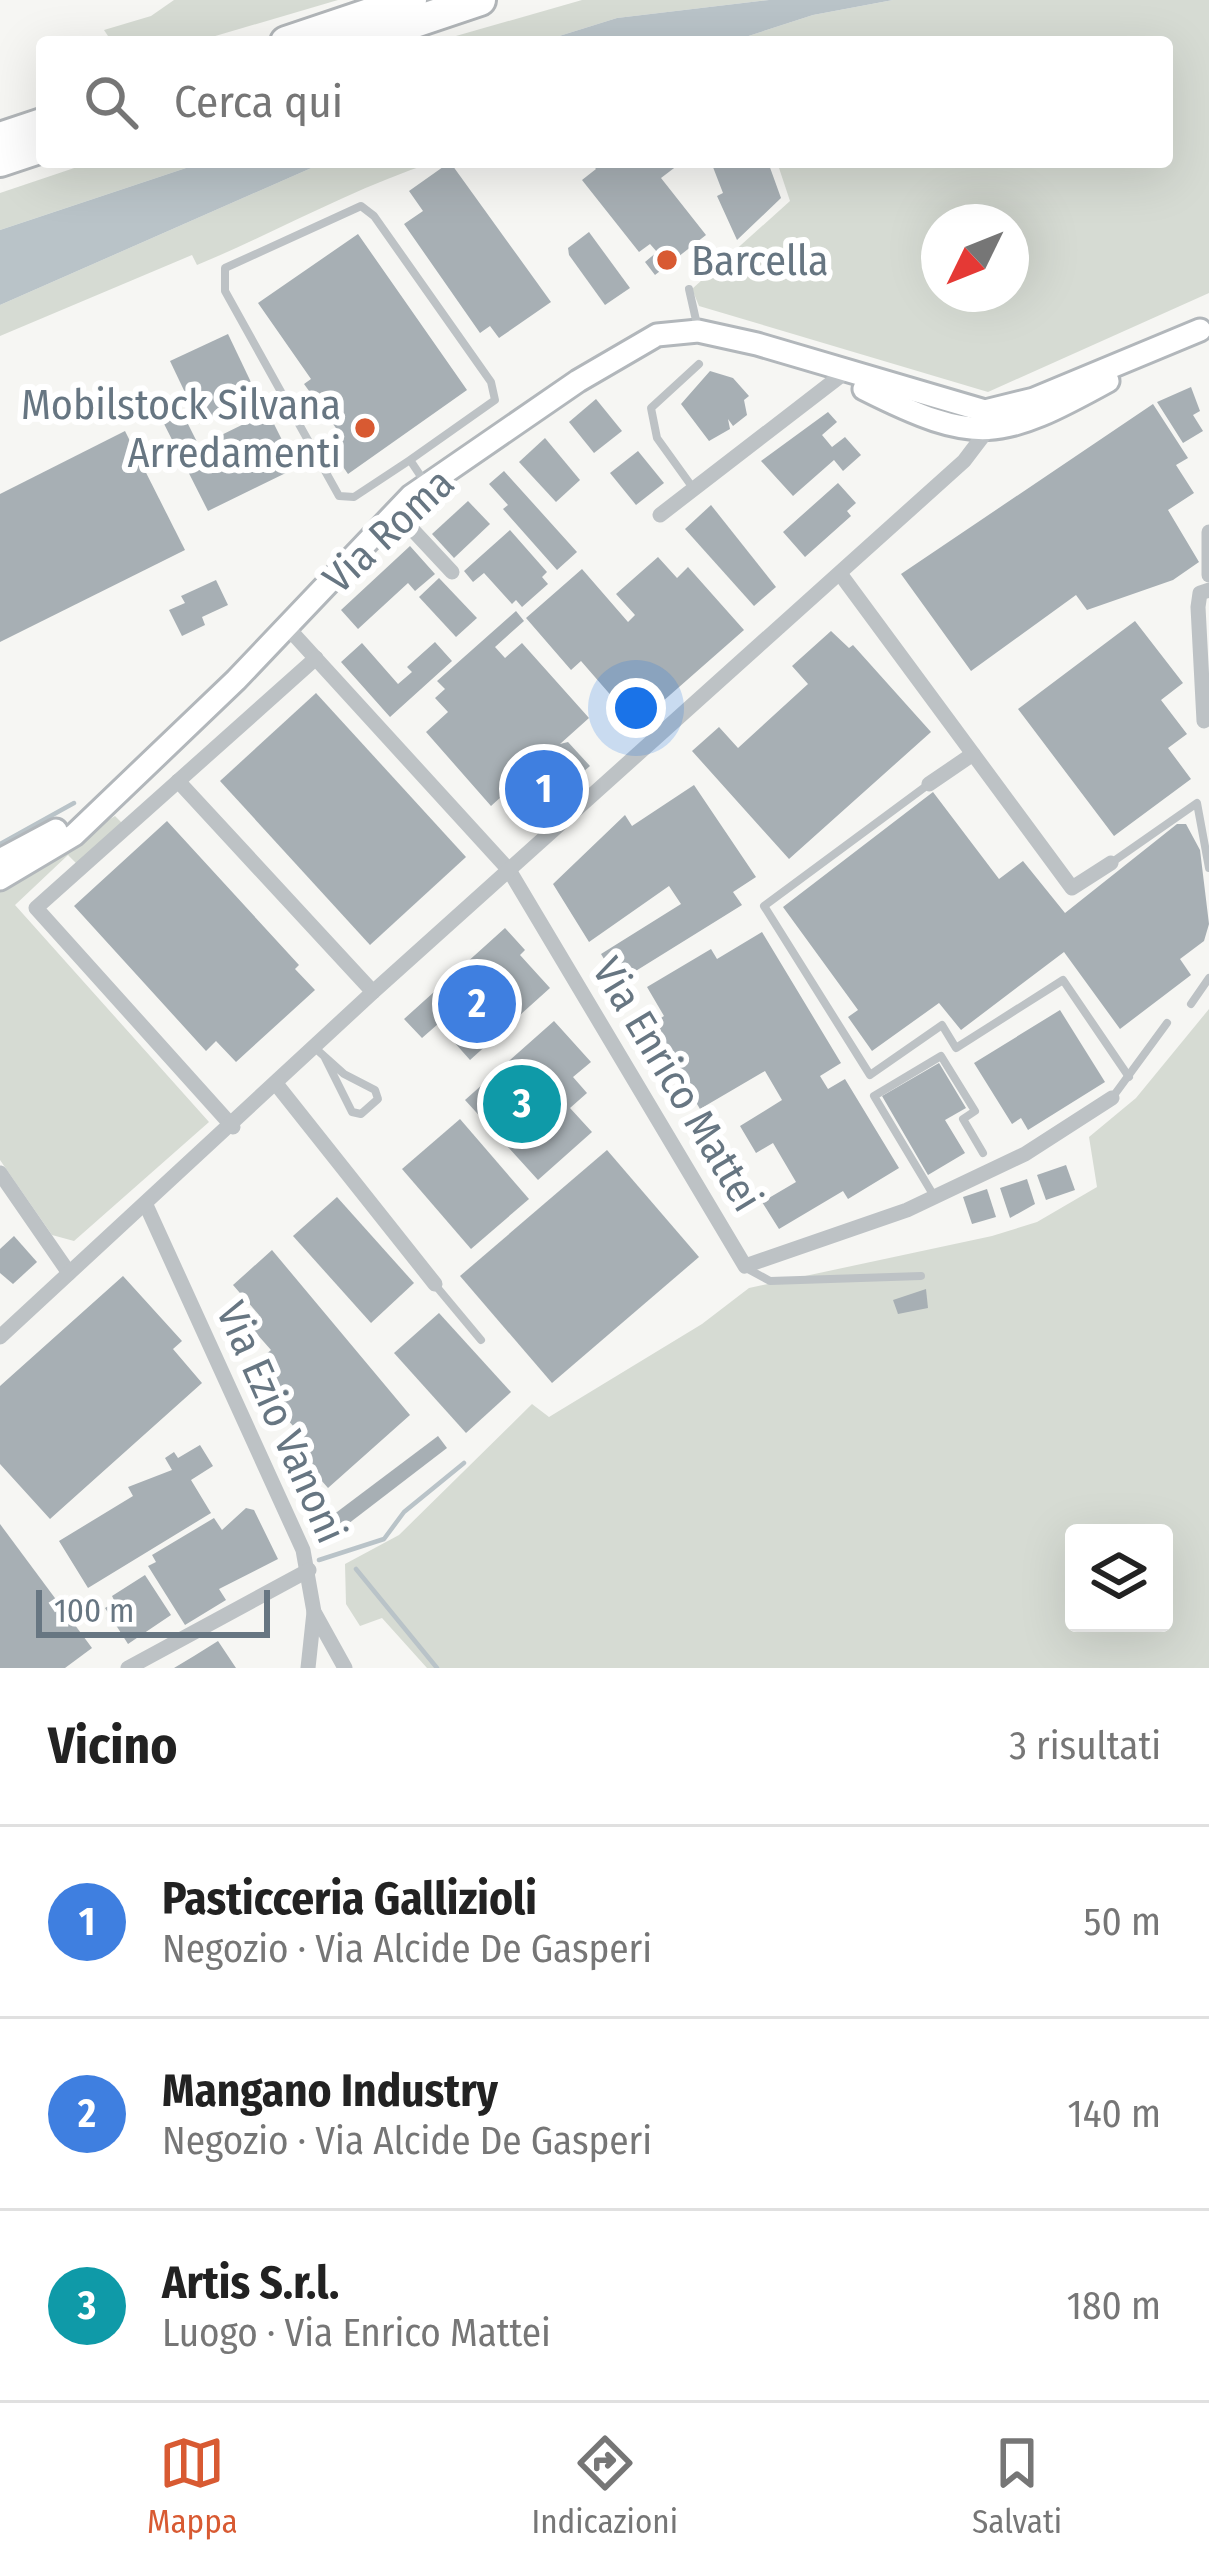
<!DOCTYPE html>
<html lang="it">
<head>
<meta charset="utf-8">
<style>
  body { margin:0; font-family:"Fira Sans Condensed",sans-serif; background:#f6f6f6; color:#222 }
  .controls { position:absolute; right:36px; bottom:36px; display:grid; overflow:hidden; border-radius:12px; box-shadow:0 12px 48px #0002 }
  .controls button { width:108px; height:108px; display:grid; place-items:center; padding:0; border:0; border-bottom:3px solid #e0e0e0; background:#fff; color:#222; font:60px sans-serif }
  .compass { position:absolute; left:921px; top:204px; width:108px; height:108px; border-radius:50%; background:#fff; box-shadow:0 12px 48px #0002; rotate:227deg }
  .scale { position:absolute; left:36px; bottom:30px; width:234px; box-sizing:border-box; padding-left:12px; border:6px solid #677682; border-top:0; font-size:33px; line-height:42px; white-space:nowrap; color:#677682; -webkit-text-stroke:9px #fff; paint-order:stroke }
  .you { position:absolute; left:636px; top:708px; width:42px; height:42px; margin:-30px; border:9px solid #fff; border-radius:50%; background:#1a73e8; box-shadow:0 0 0 18px #1a73e833 }
  .badge { display:grid; place-items:center; width:78px; height:78px; border-radius:50%; background:#d85a32; color:#fff; font-size:39px; font-weight:700 }
  .pin { position:absolute; translate:-50% -50%; border:6px solid #fff; box-shadow:0 3px 12px #0006 }
  .list { margin:0; padding:0; list-style:none }
  h2 { display:flex; justify-content:space-between; align-items:center; height:156px; margin:0; padding:0 48px; font-size:51px }
  h2 small { font-size:39px; font-weight:400; color:#767676 }
  .list li { display:grid; grid-template-columns:78px 1fr auto; gap:36px; align-items:center; box-sizing:border-box; height:192px; padding:0 48px; border-top:3px solid #e0e0e0 }
  .list b { display:block; font-size:45px; white-space:nowrap }
  .list p { margin:0; font-size:39px; white-space:nowrap; color:#767676 }
  .list em { font-size:39px; font-style:normal; color:#767676 }
  .icon { flex:none; width:66px; height:66px; fill:none; stroke:currentColor; stroke-width:2; stroke-linecap:round; stroke-linejoin:round }
  .map { position:relative; flex:none; width:1209px; height:1668px; overflow:hidden }
  .search { position:absolute; background:#fff; box-shadow:0 12px 48px #0002; left:36px; right:36px; top:36px; height:132px; display:flex; align-items:center; gap:30px; box-sizing:border-box; padding:0 42px; border-radius:12px; color:#767676; font-size:45px }
  .sheet { height:732px; background:#fff }
  nav { display:flex; justify-content:space-around; align-items:center; box-sizing:border-box; height:168px; border-top:3px solid #e0e0e0; background:#fff; font-size:33px; color:#767676 }
  nav a { display:grid; justify-items:center; gap:6px }
  nav .on { color:#d85a32 }
  .map>svg:first-child { display:block }
  .green { fill:#d6dbd3; fill-rule:evenodd }
  .water { fill:#b9c3c8 }
  .lines { fill:none; stroke-linecap:round; stroke-linejoin:round }
  .stream { stroke:#b9c3c8; stroke-width:4.5 }
  .building { fill:#a7afb4 }
  .secondary-casing { stroke:#b2b7bb; stroke-width:27 }
  .highway-casing { stroke:#b1b5b8; stroke-width:36 }
  .lane { stroke:#bdc2c5; stroke-width:8 }
  .street { stroke:#bdc2c5; stroke-width:15 }
  .secondary { stroke:#fff; stroke-width:21 }
  .highway { stroke:#fff; stroke-width:30 }
  .poi-dot { fill:#d85a32; stroke:#fff; stroke-width:4.5 }
  .labels { text-anchor:middle; stroke-width:12; stroke-linejoin:round; paint-order:stroke }
  .poi-label { font-size:42px; fill:#677682; stroke:#fff; text-anchor:start }
  .street-label { font-size:42px; fill:#677682; stroke:#fff }
</style>
</head>
<body>
<div class="map">
<svg width="1209" height="1668" viewBox="0 0 1209 1668">
  <rect width="100%" height="100%" fill="#f6f6f3"/>
  <g class="green">
    <path d="M174 0H338L195 42H112L104 30 151 16Z"/>
    <path d="M582 0H769L617 18 540 42H435Z"/>
    <path d="M893 0H1209V293L988 392 699 306 692 289 790 201 777 162H1167V42H730L813 15ZM939 222H1011V294H939Z"/>
    <path d="M92 162H204L0 230V193Z"/>
    <path d="M325 162H434C351 189 277 232 197 265L192 255 0 336V305Z"/>
    <path d="M115 816 122 823 77 864 68 855 15 905 209 1122 74 1241 52 1235 0 1160V887Z"/>
    <path d="M1209 1009V1668H427L382 1618 360 1626 346 1604 345 1564 399 1535 532 1404 549 1417 702 1324 749 1288 992 1236 1037 1222 1097 1187 1089 1137 1136 1098ZM1074 1533H1164V1623H1074Z"/>
  </g>
  <g class="water">
    <path d="M769 0H893L813 15 730 42H540L617 18Z"/>
    <path d="M204 162H325L0 305V230Z"/>
  </g>
  <g class="lines">
    <g class="stream">
      <path d="M0 844 74 803"/>
      <path d="M319 1560 384 1539 404 1512 464 1463"/>
      <path d="M356 1569 437 1668"/>
    </g>
  </g>
  <g class="building">
    <path d="M450 162 551 302 499 338 490 326 480 333 404 224 423 211 409 191Z"/>
    <path d="M590 162H682L661 178 706 235 655 275 645 262 657 252 650 244 639 252 582 180 596 169Z"/>
    <path d="M711 162H768L781 198 737 240 717 196 723 193Z"/>
    <path d="M589 232 630 288 605 305 569 255 568 248Z"/>
    <path d="M358 234 467 390 348 474 328 445 341 435 304 384 311 379 258 303Z"/>
    <path d="M228 334 258 397 200 424 170 361Z"/>
    <path d="M710 371 733 378 749 396 744 400 747 415 733 426 728 419 730 429 709 441 681 404Z"/>
    <path d="M1191 387 1200 411 1193 415 1203 431 1183 443 1157 402Z"/>
    <path d="M174 396 199 446 268 412 296 468 208 511 155 406Z"/>
    <path d="M596 399 622 431 594 453 569 422Z"/>
    <path d="M1153 404 1188 458 1176 465 1194 493 1168 510 1199 562 1173 580 1087 610 1076 595 971 671 901 574Z"/>
    <path d="M828 412 837 422 822 435 832 447 845 437 861 455 843 471 834 460 793 496 761 461Z"/>
    <path d="M125 431 185 550 0 642V494Z"/>
    <path d="M545 438 580 480 556 502 519 462Z"/>
    <path d="M638 451 664 483 636 505 610 473Z"/>
    <path d="M504 471 577 552 557 570 503 509 508 505 489 484Z"/>
    <path d="M838 483 856 503 847 511 851 516 805 557 783 532Z"/>
    <path d="M468 501 490 524 454 558 432 534Z"/>
    <path d="M711 505 776 587 754 606 685 529Z"/>
    <path d="M510 530 547 572 542 577 548 584 522 607 516 600 512 604 484 573 473 582 464 571Z"/>
    <path d="M410 546 435 574 415 591 408 583 358 629 341 610Z"/>
    <path d="M658 557 677 578 688 567 744 630 629 731 613 713 621 707 581 661 571 670 526 618 582 569 628 622 635 615 616 594Z"/>
    <path d="M439 578 477 618 456 637 419 597Z"/>
    <path d="M216 580 228 605 202 617 205 625 182 636 169 610 185 603 181 596Z"/>
    <path d="M516 611 524 621 495 647 505 658 522 643 589 718 560 744 568 742 590 766 537 812 520 793 551 766 544 758 491 806 426 732 448 712 435 698 445 689 437 681Z"/>
    <path d="M1135 621 1183 683 1161 700 1187 734 1168 748 1191 779 1114 836 1018 709Z"/>
    <path d="M831 631 849 648 853 645 931 732 789 859 692 751 719 727 738 748 808 684 792 666Z"/>
    <path d="M435 642 452 661 390 717 341 662 362 643 398 684 412 672 407 667Z"/>
    <path d="M316 693 466 857 370 945 220 781Z"/>
    <path d="M694 785 756 877 733 892 742 905 618 982 601 954 681 904 669 886 589 942 553 884 625 815 632 826Z"/>
    <path d="M933 792 999 879 1023 861 1065 913 1177 824H1186L1200 850 1209 924 1204 941 1180 959 1191 975 1120 1029 1064 952 961 1030 939 1003 872 1051 848 1017 858 1010 783 907Z"/>
    <path d="M167 821 299 965 295 969 315 990 236 1062 216 1041 206 1051 74 906Z"/>
    <path d="M505 928 525 950 520 955 550 988 470 1060 438 1024 422 1038 404 1019Z"/>
    <path d="M762 932 841 1063 820 1076 828 1089 845 1079 899 1168 848 1199 843 1191 779 1229 762 1202 796 1182 773 1143 756 1153 740 1126 782 1100 765 1071 700 1109 650 1025 664 1016 647 987 711 949 717 959Z"/>
    <path d="M1060 1010 1105 1082 1028 1130 1021 1118 1012 1124 974 1063Z"/>
    <path d="M554 1021 591 1062 573 1077 587 1093 570 1108 592 1132 538 1180 465 1100Z"/>
    <path d="M939 1063 966 1108 945 1120 965 1153 928 1175 882 1096Z"/>
    <path d="M460 1119 529 1199 471 1249 402 1169Z"/>
    <path d="M607 1150 699 1257 552 1383 460 1276Z"/>
    <path d="M1066 1165 1075 1190 1046 1200 1037 1175Z"/>
    <path d="M1027 1179 1035 1204 1010 1218 1000 1188Z"/>
    <path d="M987 1189 996 1217 972 1224 963 1197Z"/>
    <path d="M337 1197 414 1283 371 1323 293 1236Z"/>
    <path d="M14 1236 37 1262 13 1284 0 1273V1249Z"/>
    <path d="M272 1250 410 1415 328 1488 293 1448 304 1438 276 1407 288 1396 257 1362 271 1350 248 1324 259 1315 233 1285Z"/>
    <path d="M123 1276 182 1341 173 1349 202 1383 50 1519 0 1464V1386Z"/>
    <path d="M926 1289 928 1308 898 1314 893 1300Z"/>
    <path d="M439 1313 511 1392 466 1433 394 1353Z"/>
    <path d="M438 1436 447 1448 331 1537 321 1524Z"/>
    <path d="M200 1445 213 1466 191 1480 211 1513 88 1588 59 1541 133 1496 128 1487 172 1470 165 1458 174 1452 178 1458Z"/>
    <path d="M246 1508 254 1510 278 1559 219 1589 226 1600 185 1625 148 1566 156 1562 152 1555 214 1518 222 1530Z"/>
    <path d="M0 1524 92 1648 65 1668H0Z"/>
    <path d="M145 1575 171 1615 128 1644 105 1608 115 1602 112 1596Z"/>
    <path d="M218 1641 236 1668H174L194 1656Z"/>
  </g>
  <g class="lines">
    <g class="secondary-casing">
      <g id="secondary">
        <path d="M864 389C977 446 1001 440 1108 381"/>
        <path d="M0 860 56 830"/>
        <path d="M0 879 74 835 236 680 411 496 578 381 657 335 698 331 757 344 985 411 1034 399 1200 330"/>
      </g>
    </g>
    <g class="highway-casing">
      <g id="highway">
        <path d="M286 42 411 0"/>
        <path d="M355 42 480 0"/>
        <path d="M0 138 42 124"/>
        <path d="M0 161 42 147"/>
      </g>
    </g>
    <g class="lane">
      <path d="M689 289 698 329"/>
      <path d="M410 460 495 400 491 382 374 216 361 206 225 268V291L339 496 354 497 410 460 426 484"/>
      <path d="M693 488 657 438 651 408 699 364"/>
      <path d="M929 784 764 906 870 1075 942 1025 956 1048 1063 980 1129 1077"/>
      <path d="M1111 863 1197 803 1209 868"/>
      <path d="M1191 1004 1209 978"/>
      <path d="M315 1048 344 1074 375 1090 378 1099 361 1114 352 1112 325 1058"/>
      <path d="M1112 1098 1167 1023"/>
      <path d="M934 1196 874 1096 941 1056 975 1111 963 1119 983 1153"/>
      <path d="M746 1268 770 1281 921 1276"/>
      <path d="M436 1286 481 1340"/>
    </g>
    <g class="street">
      <path d="M395 511 452 572"/>
      <path d="M660 515 839 377"/>
      <path d="M1209 532V575"/>
      <path d="M841 575 1072 888 1111 863"/>
      <path d="M288 628 509 870 745 1266 907 1210 1025 1154 1112 1098"/>
      <path d="M1204 721 1198 607 1200 593 1209 590"/>
      <path d="M178 781 373 992"/>
      <path d="M929 784 973 754"/>
      <path d="M277 1085 435 1284"/>
      <path d="M233 1127 36 908 316 658"/>
      <path d="M0 1173 69 1273"/>
      <path d="M146 1205 303 1550 314 1612 345 1668"/>
      <path d="M0 1337 373 992 964 461 986 432 985 420"/>
      <path d="M128 1668 309 1570"/>
      <path d="M308 1668 314 1612"/>
    </g>
    <use href="#secondary" class="secondary"/>
    <use href="#highway" class="highway"/>
  </g>
  <g class="poi-dot">
    <circle cx="667" cy="260" r="12"/>
    <circle cx="365" cy="428" r="12"/>
  </g>
  <g class="labels">
    <g class="poi-label">
      <text x="691" y="275">Barcella</text>
      <text x="341" y="419" text-anchor="end">Mobilstock Silvana<tspan x="341" dy="48">Arredamenti</tspan></text>
    </g>
    <g class="street-label">
      <text transform="translate(388 530) rotate(-43)" y="15">Via Roma</text>
      <text transform="translate(678 1084) rotate(59)" y="15">Via Enrico Mattei</text>
      <text transform="translate(282 1422) rotate(66)" y="15">Via Ezio Vanoni</text>
    </g>
  </g>
</svg>
<div class="controls">
<button><svg class="icon" aria-label="layers" viewBox="0 0 24 24"><path d="M12 4l9 5-9 5-9-5zM3 14l9 5 9-5"/></svg></button>
</div>
<svg class="compass" viewBox="-18 -18 36 36"><path d="M0-13l5 13h-10z" fill="#e53935"/><path d="M0 13l5-13h-10z" fill="#767676"/></svg>
<div class="scale">100 m</div>
<div class="you"></div>
<div class="pin badge" style="left:544px;top:789px;background:#3f7fe0">1</div>
<div class="pin badge" style="left:477px;top:1004px;background:#3f7fe0">2</div>
<div class="pin badge" style="left:522px;top:1104px;background:#0f9aa8">3</div>
<div class="search"><svg class="icon" aria-label="search" viewBox="0 0 24 24"><circle cx="10" cy="10" r="6"/><path d="M15 15l6 6"/></svg>Cerca qui</div>
</div>
<section class="sheet">
<h2>Vicino<small>3 risultati</small></h2>
<ul class="list">
<li><span class="badge" style="background:#3f7fe0">1</span><div><b>Pasticceria Gallizioli</b><p>Negozio · Via Alcide De Gasperi</p></div><em>50 m</em></li>
<li><span class="badge" style="background:#3f7fe0">2</span><div><b>Mangano Industry</b><p>Negozio · Via Alcide De Gasperi</p></div><em>140 m</em></li>
<li><span class="badge" style="background:#0f9aa8">3</span><div><b>Artis S.r.l.</b><p>Luogo · Via Enrico Mattei</p></div><em>180 m</em></li>
</ul>
</section>
<nav>
<a class="on"><svg class="icon" aria-label="map" viewBox="0 0 24 24"><path d="M3 6l6-2 6 2 6-2v14l-6 2-6-2-6 2zM9 4v14M15 6v14"/></svg>Mappa</a>
<a><svg class="icon" aria-label="directions" viewBox="0 0 24 24"><path d="M12 3l9 9-9 9-9-9zM9 14v-3h6M13 9l2 2-2 2"/></svg>Indicazioni</a>
<a><svg class="icon" aria-label="saved" viewBox="0 0 24 24"><path d="M7 4h10v16l-5-4-5 4z"/></svg>Salvati</a>
</nav>
</body>
</html>
